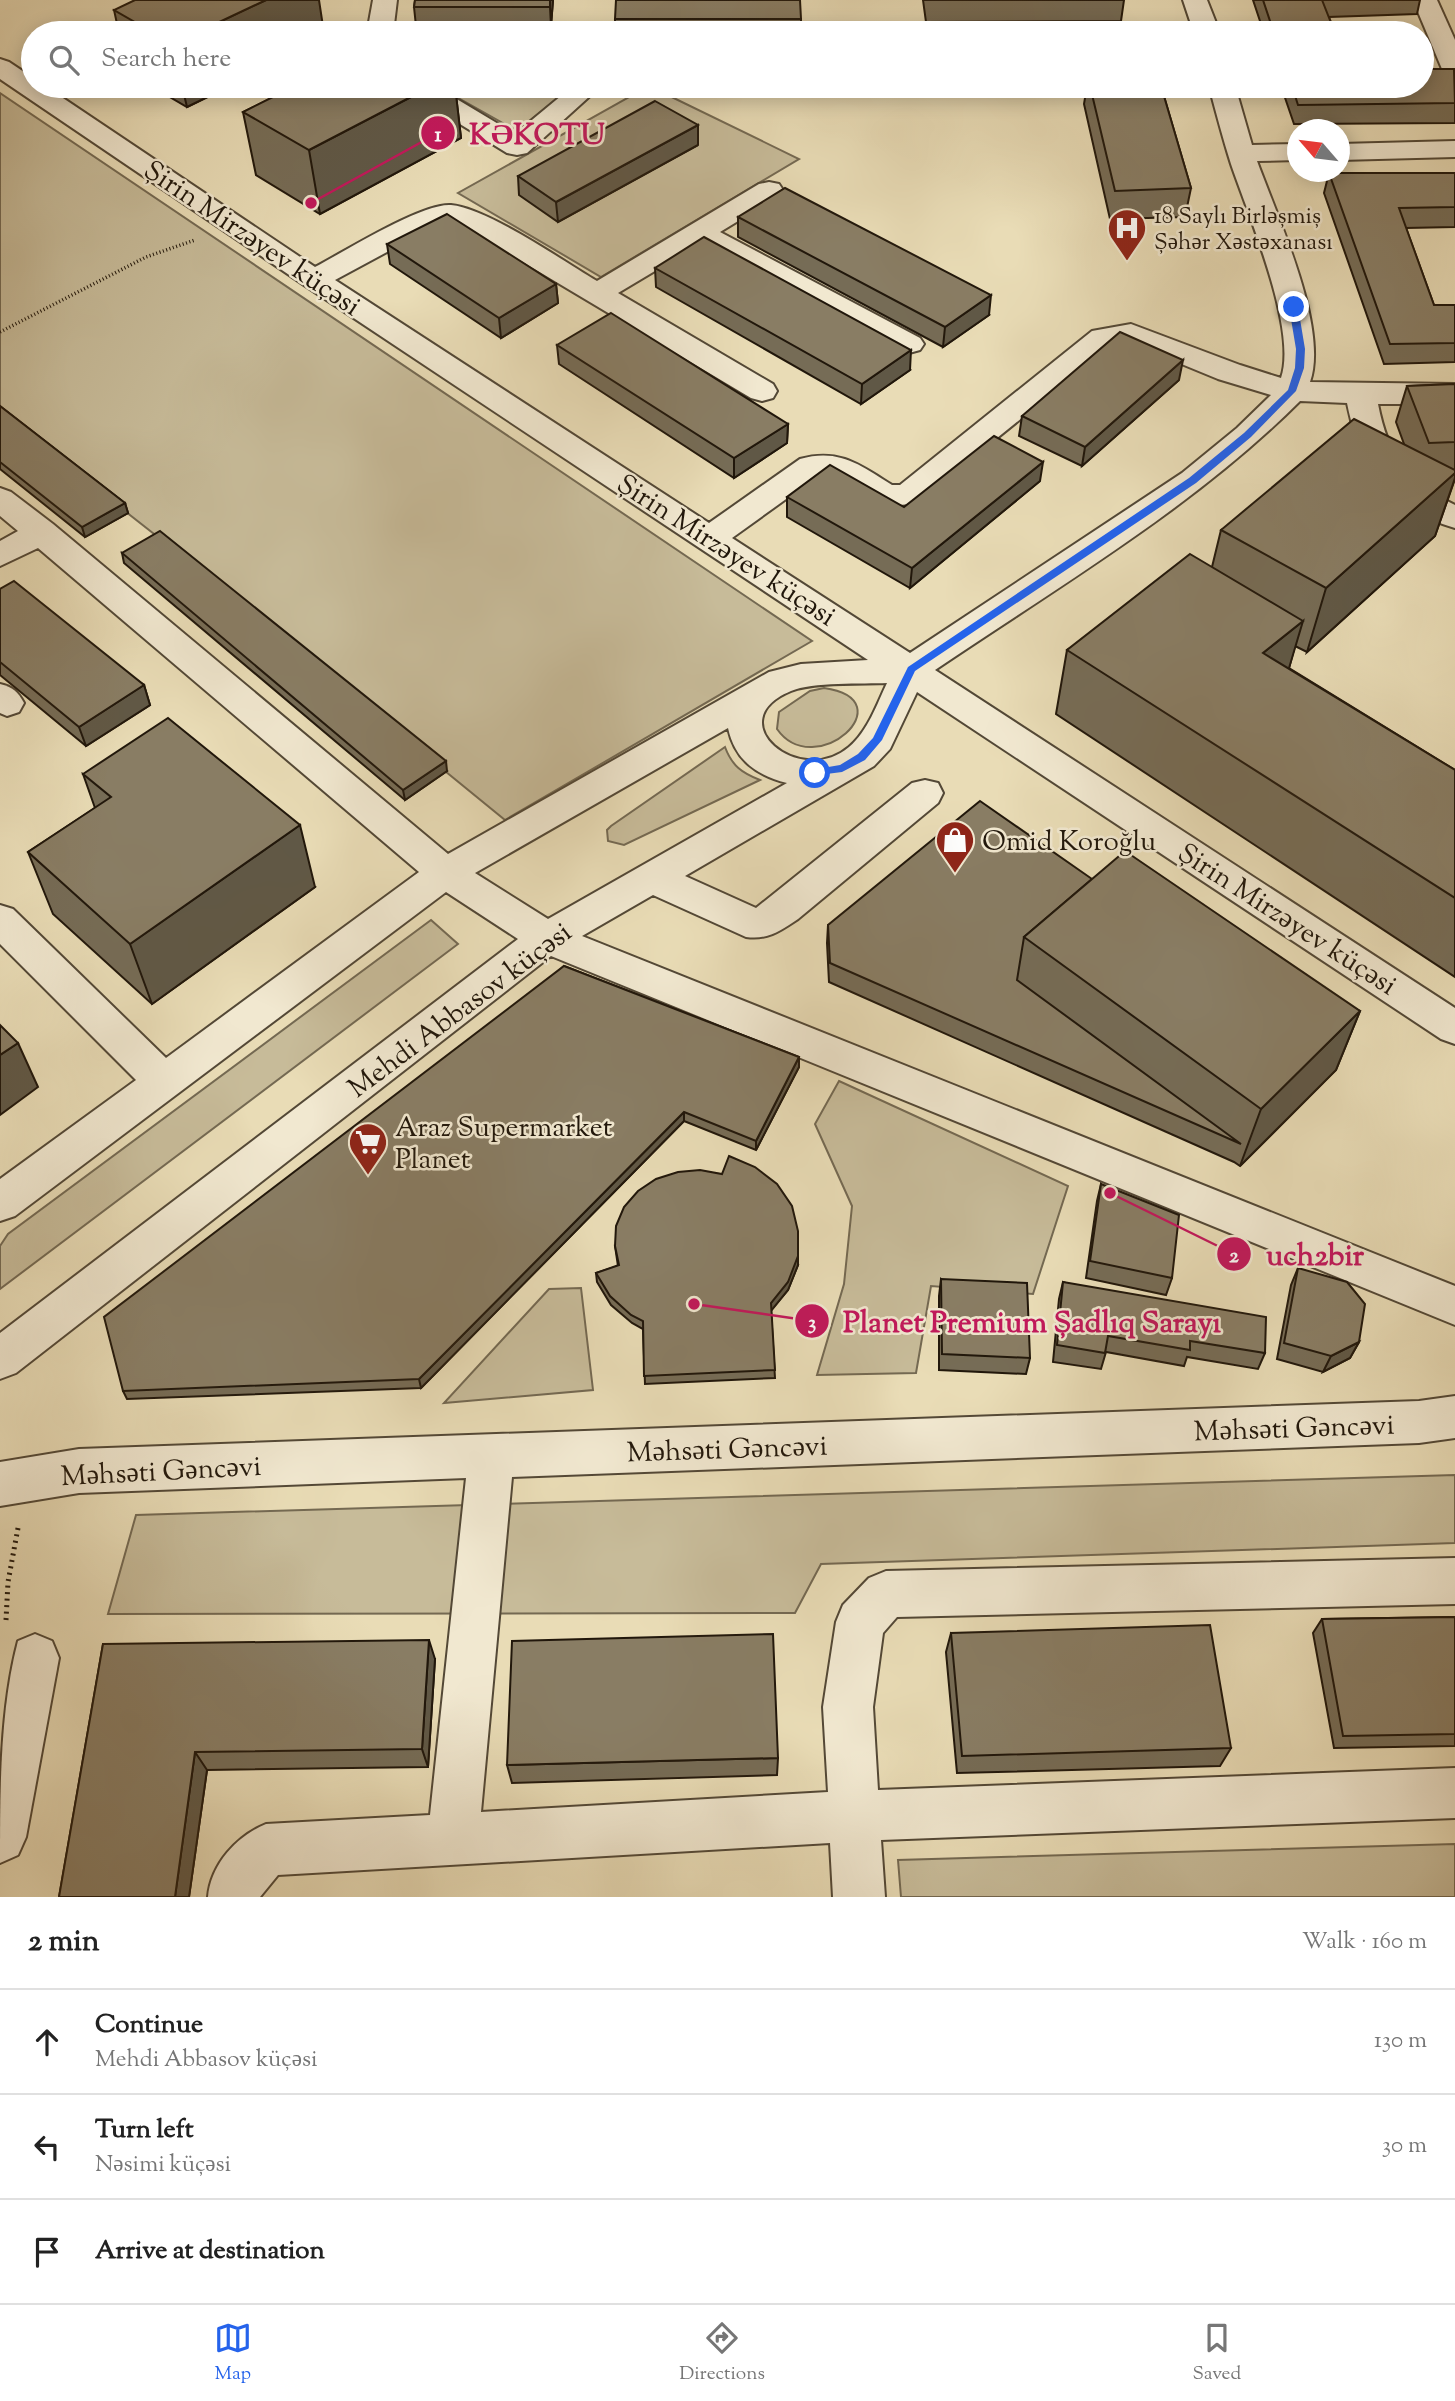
<!DOCTYPE html>
<html lang="en">
<head>
<meta charset="utf-8">
<style>
  body { margin:0; font-family:"Sorts Mill Goudy",serif; background:#f6f6f6; color:#222 }
  .compass { position:absolute; left:1287px; top:119px; width:63px; height:63px; border-radius:50%; background:#fff; box-shadow:0 4px 18px #0003; rotate:298deg }
  .stop { position:absolute; width:21px; height:21px; margin:-16px; border:5px solid #2563eb; border-radius:50%; background:#fff }
  .stop.end { background:#2563eb; border-color:#fff; box-shadow:0 2px 7px #0008 }
  .list { margin:0; padding:0; list-style:none }
  h2 { display:flex; justify-content:space-between; align-items:center; height:91px; margin:0; padding:0 28px; font-size:30px }
  h2 small { font-size:23px; font-weight:400; color:#767676 }
  .list li { display:grid; grid-template-columns:46px 1fr auto; gap:21px; align-items:center; box-sizing:border-box; height:105px; padding:0 28px; border-top:2px solid #e0e0e0 }
  .list b { display:block; font-size:26px; white-space:nowrap }
  .list p { margin:0; font-size:23px; white-space:nowrap; color:#767676 }
  .list em { font-size:23px; font-style:normal; color:#767676 }
  .icon { flex:none; width:38px; height:38px; fill:none; stroke:currentColor; stroke-width:2; stroke-linecap:round; stroke-linejoin:round }
  .map { position:relative; flex:none; width:1455px; height:1897px; overflow:hidden }
  .search { position:absolute; background:#fff; box-shadow:0 4px 18px #0003; left:21px; right:21px; top:21px; height:77px; display:flex; align-items:center; gap:18px; box-sizing:border-box; padding:0 24px; border-radius:38px; color:#767676; font-size:26px }
  .sheet { height:406px; background:#fff }
  nav { display:flex; justify-content:space-around; align-items:center; box-sizing:border-box; height:98px; border-top:2px solid #e0e0e0; background:#fff; font-size:19px; color:#767676 }
  nav a { display:grid; justify-items:center; gap:4px }
  nav .on { color:#2563eb }
  .map>svg:first-child { display:block }
  .green { fill:#c7bb99; stroke:#746952; stroke-width:2 }
  .lines { fill:none; stroke-linecap:round; stroke-linejoin:round }
  .minor-casing { stroke:#534836; stroke-width:4 }
  .path-far1 { stroke:#21170b; stroke-width:3.5; stroke-dasharray:1 2.5; stroke-linecap:butt }
  .path { stroke:#21170b; stroke-width:5; stroke-dasharray:2 4.5; stroke-linecap:butt }
  .minor { fill:#f1e8d0; fill-rule:evenodd }
  .wall { fill:#766c56; stroke:#21170b; stroke-width:2 }
  .shaded-wall { fill:#605846; stroke:#21170b; stroke-width:2 }
  .building { fill:#897d64; stroke:#21170b; stroke-width:2 }
  .route { fill:#2563eb }
  .labels { text-anchor:middle; stroke-width:5; stroke-linejoin:round; paint-order:stroke }
  .far-poi-label { font-size:23px; fill:#21170b; stroke:#f1e8d0; text-anchor:start }
  .street-label { font-size:28px; fill:#21170b; stroke:#f1e8d0 }
  .poi-label { font-size:28px; fill:#21170b; stroke:#f1e8d0; text-anchor:start }
  .leader { fill:none; stroke:#c2185b; stroke-width:2.5 }
  .callout-dot { fill:#c2185b; stroke:#f1e8d0; stroke-width:2.5 }
  .mark-label { font-size:21px; text-anchor:middle; font-weight:bold; fill:#fff }
  .callout-label { font-size:30px; text-anchor:middle; font-weight:bold; fill:#c2185b; stroke:#f1e8d0; stroke-width:5; stroke-linejoin:round; paint-order:stroke }
</style>
</head>
<body>
<div class="map">
<svg width="1455" height="1897" viewBox="0 0 1455 1897">
  <rect width="100%" height="100%" fill="#e9dcb6"/>
  <filter id="stains"><feTurbulence type="fractalNoise" baseFrequency=".00286" numOctaves="4"/><feColorMatrix values="0 0 0 0 .2 0 0 0 0 .09 0 0 0 0 .02 0 0 0 .5 -.17"/></filter>
  <radialGradient id="worn" r=".72"><stop offset=".6" stop-color="#630" stop-opacity="0"/><stop offset="1" stop-color="#630" stop-opacity=".3"/></radialGradient>
  <g class="green">
    <path d="M437 86H573L517 131Z"/>
    <path d="M649 86 799 159 601 277 458 193Z"/>
    <path d="M0 93 812 641 505 820 163 541 0 413Z"/>
    <path d="M824 688C907 700 815 783 777 729L779 712 810 691Z"/>
    <path d="M725 747C732 766 742 773 760 780L624 845 608 841 607 830 611 826Z"/>
    <path d="M431 920 458 944 0 1289V1246L8 1234Z"/>
    <path d="M839 1081 1068 1186 1033 1294 931 1286 916 1373 817 1375 844 1284 852 1206 815 1124Z"/>
    <path d="M581 1288 593 1390 444 1403 549 1289Z"/>
    <path d="M1455 1475V1543L821 1564 795 1613 108 1614 136 1515Z"/>
    <path d="M1455 1844V1897H901L898 1860Z"/>
  </g>
  <g class="lines">
    <g class="minor-casing">
      <g id="minor">
        <path d="M373 0H397L393 33H367Z"/>
        <path d="M1183 0H1207L1220 33H1194Z"/>
        <path d="M1413 0H1437L1455 40V77L1446 75 1442 69Z"/>
        <path d="M0 59 9 62 33 78V86H45L315 267C344 252 421 203 451 205 487 208 563 261 597 281L759 184 769 182 779 184 783 190 779 196 720 232 920 338 924 344 920 350 909 353 898 350 700 244 618 293 773 384 777 391 773 398 762 401 751 398 459 224 449 222 437 225 335 280 709 523 800 459C839 448 860 465 892 485H900L1092 331 1131 324 1240 365 1281 378C1298 330 1248 214 1231 164 1223 139 1216 112 1209 86H1235L1252 145 1298 144V160L1257 161C1277 216 1329 328 1310 382L1455 384V404H1378C1388 456 1406 481 1455 505V528C1391 510 1359 465 1347 403L1300 401C1194 507 1059 586 935 670L1455 1008V1044L1441 1039 917 692 890 749 874 766 685 876 756 908 912 783 925 780 938 783 943 793 938 803 798 919C780 931 768 940 746 937L653 895 582 936 1455 1286V1325L551 956 16 1373 0 1379V1333L518 939 446 892 15 1216 0 1221V1179L136 1080 0 944V905L13 909 166 1058 419 872 38 548 0 566V541L18 531 0 516V488L11 492 53 524 448 854 769 672 801 664 868 660 304 285 0 79ZM1128 342 1218 379 1271 395 1237 428 1182 473 910 653 732 538 818 476C858 476 867 516 918 502L1112 345ZM887 683C877 704 868 731 849 747 800 789 718 721 791 691 812 682 863 684 887 683ZM728 728C735 760 756 775 787 783L548 919 475 873Z"/>
        <path d="M404 86H435L515 134 573 86H601L527 153 517 155 507 153 408 92Z"/>
        <path d="M1455 141V157L1340 160V144Z"/>
        <path d="M0 684C13 687 18 692 24 703L19 712 7 716 0 713Z"/>
        <path d="M1455 1396V1438L1419 1443 512 1477 481 1812 828 1792 823 1707 836 1622 843 1605 869 1578 886 1571 1455 1558V1604L897 1617 883 1633 873 1707 878 1790 1455 1768V1818L881 1840 885 1897H833L830 1843 278 1875 260 1897H208C211 1864 237 1836 266 1824L430 1815 466 1478 79 1493 0 1506V1462L79 1449 1419 1401Z"/>
        <path d="M35 1634 52 1641 59 1658 26 1837 18 1855 0 1863C0 1790 0 1709 18 1641Z"/>
      </g>
    </g>
    <path class="path-far1" d="M0 332 146 257 195 240"/>
    <path class="path" d="M6 1620 8 1582 18 1528"/>
    <use href="#minor" class="minor"/>
  </g>
  <g class="wall">
    <path d="M415 0H553L551 26H416L414 7Z"/>
    <path d="M923 0H1124L1121 21 926 22Z"/>
    <path d="M1253 0H1420L1417 14 1329 17 1335 33H1264Z"/>
    <path d="M114 10 324 33H119Z"/>
    <rect x="615" y="19" width="186" height="14"/>
    <path d="M1455 72V123L1294 124 1281 86H1422Z"/>
    <path d="M151 86H230L187 107Z"/>
    <path d="M295 86H455L461 138 320 214 256 175 243 112Z"/>
    <path d="M1087 86H1161L1191 188 1185 217 1110 219 1084 104Z"/>
    <path d="M698 145 558 222 519 195 518 176Z"/>
    <path d="M1329 173H1455V227L1406 228 1434 305H1455V362L1384 364 1324 193Z"/>
    <path d="M738 217 989 315 943 347 738 237Z"/>
    <path d="M387 244 556 284 558 303 501 338 390 264Z"/>
    <path d="M655 268 910 370 861 404 656 287Z"/>
    <path d="M557 345 788 424 787 443 734 478 559 364Z"/>
    <path d="M1179 380 1082 466 1019 436 1022 416Z"/>
    <path d="M1455 384V479L1435 536 1307 652 1295 646 1289 668 1455 770V977L1056 714 1067 650 1212 567 1221 530 1404 444 1396 422 1407 386Z"/>
    <path d="M0 406 125 503 128 513 85 537 0 469Z"/>
    <path d="M1040 481 910 588 787 517V497L904 507Z"/>
    <path d="M122 553 447 771 405 800 124 563Z"/>
    <path d="M0 589 144 685 150 705 86 746 0 675Z"/>
    <path d="M83 774 315 887 152 1004 53 914 28 852 95 808Z"/>
    <path d="M1092 879 1360 1011 1336 1070 1240 1166 1234 1162 829 982 827 943 828 925Z"/>
    <path d="M564 966 799 1057V1067L756 1150 684 1121 421 1388 127 1399 123 1391Z"/>
    <path d="M1101 1184 1172 1278 1166 1295 1086 1278 1097 1201Z"/>
    <path d="M615 1246 798 1265 788 1290 771 1310 775 1378 645 1384 643 1329 632 1323 611 1305 597 1282 596 1273 618 1266Z"/>
    <path d="M1298 1268 1359 1342 1350 1358 1323 1372 1277 1359 1291 1285Z"/>
    <path d="M941 1279 1030 1358 1026 1374 939 1370V1296Z"/>
    <path d="M1063 1282 1265 1353 1258 1369 1187 1357 1184 1366 1106 1352 1101 1369 1053 1362 1059 1299Z"/>
    <path d="M1455 1617V1746L1334 1748 1313 1633 1322 1619Z"/>
    <path d="M951 1633 1231 1748 1220 1766 957 1773 946 1652Z"/>
    <path d="M103 1644 435 1659 428 1767 207 1770 189 1897H59Z"/>
    <path d="M778 1758 777 1775 512 1783 507 1765Z"/>
  </g>
  <g class="shaded-wall">
    <path d="M266 0H319L324 33H196Z"/>
    <path d="M550 0H553L551 26 550 7Z"/>
    <path d="M182 86H230L187 107Z"/>
    <path d="M432 86H455L461 138 320 214 309 150Z"/>
    <path d="M698 125V145L558 222 556 202Z"/>
    <path d="M556 284 558 303 501 338 499 318Z"/>
    <path d="M991 295 989 315 943 347 945 327Z"/>
    <path d="M911 350 910 370 861 404 862 384Z"/>
    <path d="M1183 360 1179 380 1082 466 1085 447Z"/>
    <path d="M788 424 787 443 734 478V458Z"/>
    <path d="M1043 462 1040 481 910 588 912 568Z"/>
    <path d="M1455 473V478L1435 536 1307 652 1326 588Z"/>
    <path d="M125 503 128 513 85 537 82 527Z"/>
    <path d="M1303 621 1284 685 1263 653Z"/>
    <path d="M144 685 150 705 86 746 79 727Z"/>
    <path d="M446 761 447 771 405 800 403 790Z"/>
    <path d="M300 825 315 887 152 1004 130 944Z"/>
    <path d="M1360 1011 1336 1070 1240 1166 1261 1109Z"/>
    <path d="M18 1043 38 1087 0 1115V1055Z"/>
    <path d="M799 1057V1067L756 1150V1141Z"/>
    <path d="M684 1112V1121L421 1388 419 1379Z"/>
    <path d="M798 1256V1265L788 1290 771 1311V1303Z"/>
    <path d="M1359 1342 1350 1358 1323 1372 1331 1356Z"/>
    <path d="M429 1640 435 1659 428 1767 422 1749Z"/>
    <path d="M195 1752 207 1770 189 1897H175Z"/>
  </g>
  <g class="building">
    <path d="M135 0H266L196 33H154L114 10Z"/>
    <path d="M415 0H550V7H414Z"/>
    <path d="M616 0H800L801 19H615Z"/>
    <path d="M1263 0H1322L1335 33H1274Z"/>
    <path d="M1422 69H1454L1455 103 1298 105 1292 86H1422Z"/>
    <path d="M295 86H432L309 150 243 112Z"/>
    <path d="M1090 86H1161L1191 188 1115 191Z"/>
    <path d="M655 101 698 125 556 202 518 176Z"/>
    <path d="M1329 173H1455V207L1399 208 1434 305H1455V343L1390 344Z"/>
    <path d="M785 188 991 295 945 327 738 217Z"/>
    <path d="M447 214 556 284 499 318 387 244Z"/>
    <path d="M704 237 911 350 862 384 655 268Z"/>
    <path d="M611 313 788 424 734 458 557 345Z"/>
    <path d="M1120 332 1183 360 1085 447 1022 416Z"/>
    <path d="M1455 384V442L1429 443 1407 386Z"/>
    <path d="M0 406 125 503 82 527 0 462Z"/>
    <path d="M1354 419 1455 470V473L1326 588 1221 530Z"/>
    <path d="M994 436 1043 462 912 568 787 497 830 465 904 507Z"/>
    <path d="M160 531 446 761 403 790 122 553Z"/>
    <path d="M1190 554 1303 621 1263 653 1455 770V898L1067 650Z"/>
    <path d="M14 581 144 685 79 727 0 662V589Z"/>
    <path d="M168 718 300 825 130 944 28 852 111 797 83 774Z"/>
    <path d="M980 801 1092 879 1024 937 1017 980 1241 1144 830 963 828 925Z"/>
    <path d="M1125 851 1360 1011 1261 1109 1024 937Z"/>
    <path d="M564 966 799 1057 756 1141 684 1112 419 1379 123 1391 104 1317Z"/>
    <path d="M0 1025 18 1043 0 1055Z"/>
    <path d="M729 1156 755 1167 777 1184 792 1206 798 1231V1256L788 1282 771 1303 775 1370 644 1376 643 1321 631 1315 610 1296 596 1273 619 1265 615 1246 616 1226 624 1207 638 1191 656 1179 678 1172 700 1170 722 1174Z"/>
    <path d="M1101 1184 1179 1215 1172 1278 1090 1261Z"/>
    <path d="M1298 1268 1347 1282 1365 1304 1359 1342 1331 1356 1284 1343Z"/>
    <path d="M941 1279 1027 1283 1030 1358 942 1354Z"/>
    <path d="M1063 1282 1266 1317 1265 1353 1190 1341V1350L1108 1336 1105 1353 1057 1345Z"/>
    <path d="M1455 1617V1734L1343 1736 1322 1619Z"/>
    <path d="M1210 1625 1231 1748 962 1756 951 1633Z"/>
    <path d="M773 1634 778 1758 507 1765 512 1641Z"/>
    <path d="M429 1640 422 1749 195 1752 175 1897H59L103 1644Z"/>
  </g>
  <path class="route" d="M1294 305 1298 307 1305 349 1304 368 1296 391 1251 437 1196 483 915 671 882 740 865 760 842 772 811 776V770L840 765 858 754 873 738 908 667 1189 478 1244 433 1288 390 1295 368 1296 349 1289 307Z"/>
  <defs>
    <g id="hospital-pin" transform="scale(2.0125)"><path d="M0 17L-7.5 6A9.5 9.5 0 1 1 7.5 6Z" fill="#8f2418" stroke="#f1e8d0"/><path d="M-5-5h3v3.5h4V-5h3V5h-3V1.5h-4V5h-3Z" fill="#fff"/></g>
    <g id="shop-pin" transform="scale(2.0125)"><path d="M0 17L-7.5 6A9.5 9.5 0 1 1 7.5 6Z" fill="#8f2418" stroke="#f1e8d0"/><path d="M-5-2.5h2.3a2.7 3.5 0 0 1 5.4 0H5L5.5 6h-11ZM-1.5-2.5h3a1.5 2.3 0 0 0-3 0Z" fill="#fff"/></g>
    <g id="supermarket-pin" transform="scale(2.0125)"><path d="M0 17L-7.5 6A9.5 9.5 0 1 1 7.5 6Z" fill="#8f2418" stroke="#f1e8d0"/><path d="M-6-5.5h2.5l.6 2H6L4.5 2H-2.5L-4.4-4H-6ZM-1.5 3.2a1.3 1.3 0 1 0 .1 0ZM3 3.2a1.3 1.3 0 1 0 .1 0Z" fill="#fff"/></g>
  </defs>
  <g fill-rule="evenodd">
    <use href="#hospital-pin" x="1127" y="228"/>
    <use href="#shop-pin" x="955" y="840"/>
    <use href="#supermarket-pin" x="368" y="1142"/>
  </g>
  <g class="labels">
    <g class="far-poi-label">
      <text x="1154" y="223">18 Saylı Birləşmiş<tspan x="1154" dy="26">Şəhər Xəstəxanası</tspan></text>
    </g>
    <g class="street-label">
      <text transform="translate(253 237) rotate(34)" y="10">Şirin Mirzəyev küçəsi</text>
      <text transform="translate(727 549) rotate(33)" y="10">Şirin Mirzəyev küçəsi</text>
      <text transform="translate(1288 918) rotate(33)" y="10">Şirin Mirzəyev küçəsi</text>
      <text transform="translate(459 1009) rotate(-37)" y="10">Mehdi Abbasov küçəsi</text>
      <text transform="translate(1294 1427) rotate(-2)" y="10">Məhsəti Gəncəvi</text>
      <text transform="translate(727 1448) rotate(-2)" y="10">Məhsəti Gəncəvi</text>
      <text transform="translate(161 1470) rotate(-3)" y="10">Məhsəti Gəncəvi</text>
    </g>
    <g class="poi-label">
      <text x="982" y="850">Omid Koroğlu</text>
      <text x="395" y="1136">Araz Supermarket<tspan x="395" dy="32">Planet</tspan></text>
    </g>
  </g>
  <path class="leader" d="M311 203L438 133M1110 1193L1234 1254M694 1304L812 1321"/>
  <g class="callout-dot">
    <circle cx="311" cy="203" r="7"/>
    <circle cx="1110" cy="1193" r="7"/>
    <circle cx="694" cy="1304" r="7"/>
    <circle cx="438" cy="133" r="18"/>
    <circle cx="1234" cy="1254" r="18"/>
    <circle cx="812" cy="1321" r="18"/>
  </g>
  <g class="mark-label">
    <text x="438" y="141">1</text>
    <text x="1234" y="1262">2</text>
    <text x="812" y="1329">3</text>
  </g>
  <g class="callout-label">
    <text x="537" y="144">KƏKOTU</text>
    <text x="1315" y="1265">uch2bir</text>
    <text x="1032" y="1332">Planet Premium Şadlıq Sarayı</text>
  </g>
  <rect width="100%" height="100%" filter="url(#stains)"/>
  <rect width="100%" height="100%" fill="url(#worn)"/>
</svg>
<svg class="compass" viewBox="-18 -18 36 36"><path d="M0-13l5 13h-10z" fill="#e53935"/><path d="M0 13l5-13h-10z" fill="#767676"/></svg>
<div class="stop" style="left:815px;top:773px"></div>
<div class="stop end" style="left:1294px;top:307px"></div>
<div class="search"><svg class="icon" aria-label="search" viewBox="0 0 24 24"><circle cx="10" cy="10" r="6"/><path d="M15 15l6 6"/></svg>Search here</div>
</div>
<section class="sheet">
<h2>2 min<small>Walk · 160 m</small></h2>
<ul class="list">
<li><svg class="icon" aria-label="ahead" viewBox="0 0 24 24"><path d="M12 20V5M6 11l6-6 6 6"/></svg><div><b>Continue</b><p>Mehdi Abbasov küçəsi</p></div><em>130 m</em></li>
<li><svg class="icon" aria-label="left" viewBox="0 0 24 24"><path d="M17 20v-9H6M10 6l-5 5 5 5"/></svg><div><b>Turn left</b><p>Nəsimi küçəsi</p></div><em>30 m</em></li>
<li><svg class="icon" aria-label="arrive" viewBox="0 0 24 24"><path d="M6 21V4h12l-3 4 3 4H6"/></svg><div><b>Arrive at destination</b></div></li>
</ul>
</section>
<nav>
<a class="on"><svg class="icon" aria-label="map" viewBox="0 0 24 24"><path d="M3 6l6-2 6 2 6-2v14l-6 2-6-2-6 2zM9 4v14M15 6v14"/></svg>Map</a>
<a><svg class="icon" aria-label="directions" viewBox="0 0 24 24"><path d="M12 3l9 9-9 9-9-9zM9 14v-3h6M13 9l2 2-2 2"/></svg>Directions</a>
<a><svg class="icon" aria-label="saved" viewBox="0 0 24 24"><path d="M7 4h10v16l-5-4-5 4z"/></svg>Saved</a>
</nav>
</body>
</html>
